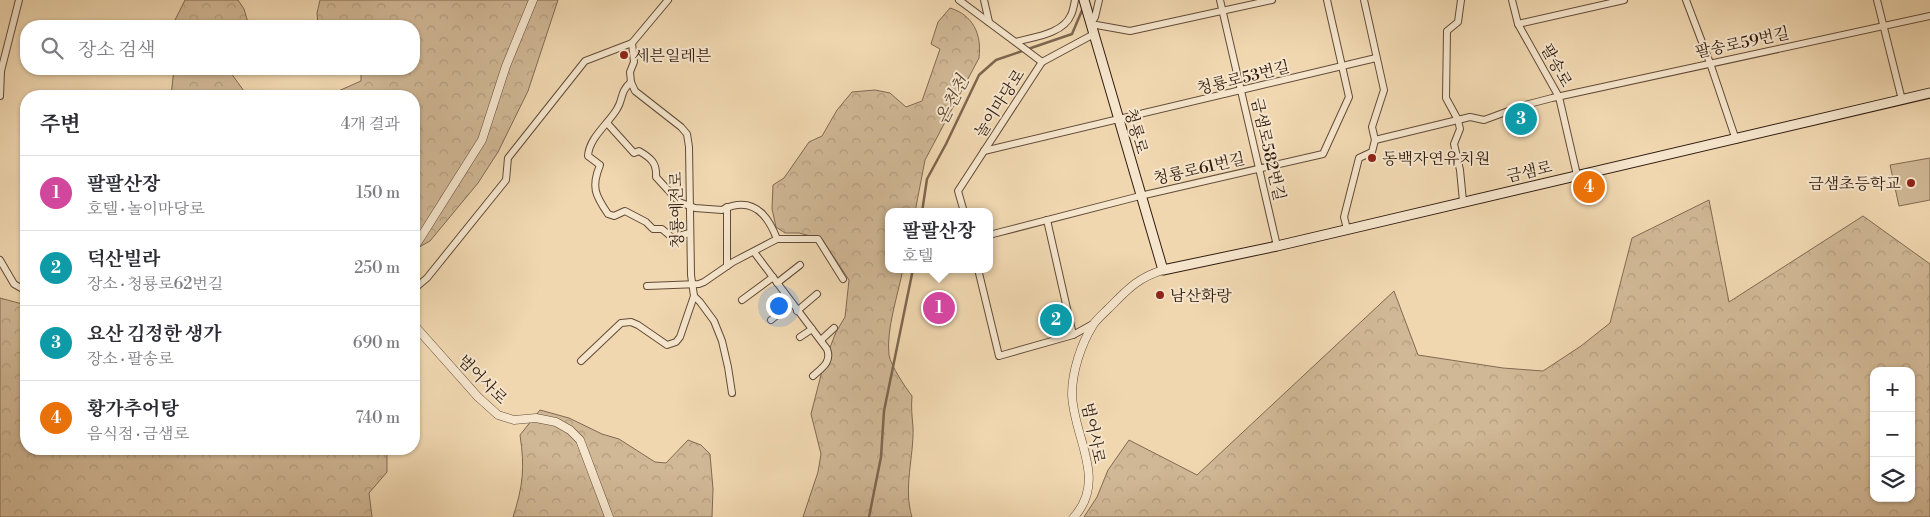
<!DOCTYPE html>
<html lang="ko">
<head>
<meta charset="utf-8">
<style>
  body { margin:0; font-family:"Libre Bodoni","Noto Serif KR",serif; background:#f2f2f3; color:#2b2b33 }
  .controls { position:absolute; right:15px; bottom:15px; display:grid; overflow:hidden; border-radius:10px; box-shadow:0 1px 4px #0004 }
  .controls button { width:45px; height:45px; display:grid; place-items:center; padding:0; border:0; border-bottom:1px solid #e1e1e2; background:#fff; color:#2b2b33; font:25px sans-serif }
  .you { position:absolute; left:778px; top:305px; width:18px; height:18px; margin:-12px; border:4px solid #fff; border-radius:50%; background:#1a73e8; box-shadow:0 0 0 8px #1a73e833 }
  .badge { display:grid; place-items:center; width:32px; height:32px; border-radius:50%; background:#8f2418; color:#fff; font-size:16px; font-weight:700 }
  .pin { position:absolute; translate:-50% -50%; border:2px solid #fff; box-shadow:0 1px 5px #0006 }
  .popup { position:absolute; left:885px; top:208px; width:108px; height:65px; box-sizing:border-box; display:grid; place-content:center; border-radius:10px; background:#fff; filter:drop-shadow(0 1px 4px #0005); font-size:16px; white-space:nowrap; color:#7c7c81 }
  .popup b { font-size:19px; color:#2b2b33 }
  .popup::after { content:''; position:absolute; left:50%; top:100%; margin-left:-10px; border:10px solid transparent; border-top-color:#fff }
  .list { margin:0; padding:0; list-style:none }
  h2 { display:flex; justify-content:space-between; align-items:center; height:65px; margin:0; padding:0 20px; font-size:21px }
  h2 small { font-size:16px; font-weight:400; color:#7c7c81 }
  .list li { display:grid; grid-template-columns:32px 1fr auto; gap:15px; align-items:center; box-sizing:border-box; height:75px; padding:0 20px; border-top:1px solid #e1e1e2 }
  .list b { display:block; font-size:19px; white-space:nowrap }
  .list p { margin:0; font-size:16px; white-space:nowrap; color:#7c7c81 }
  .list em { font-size:16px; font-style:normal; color:#7c7c81 }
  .icon { flex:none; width:28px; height:28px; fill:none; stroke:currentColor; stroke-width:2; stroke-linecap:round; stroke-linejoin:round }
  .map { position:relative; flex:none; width:1930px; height:517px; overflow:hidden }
  .search { position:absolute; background:#fff; box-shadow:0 1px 4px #0004; left:20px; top:20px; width:400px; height:55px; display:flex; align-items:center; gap:12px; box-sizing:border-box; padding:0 18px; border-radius:20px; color:#7c7c81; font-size:19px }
  .panel { position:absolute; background:#fff; box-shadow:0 1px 4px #0004; left:20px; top:90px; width:400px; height:365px; border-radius:20px }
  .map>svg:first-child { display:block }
  .forest { fill:url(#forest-crowns); stroke:#806a52; fill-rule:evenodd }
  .green { fill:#d0b795; stroke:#806a52 }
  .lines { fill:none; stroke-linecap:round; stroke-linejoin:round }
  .stream { stroke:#7d664f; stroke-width:2.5 }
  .minor-casing { stroke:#614b37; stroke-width:8 }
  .tertiary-casing { stroke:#614b37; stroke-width:9 }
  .secondary-casing { stroke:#311c0f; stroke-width:11 }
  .minor { stroke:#f5e5cc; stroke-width:6 }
  .tertiary { stroke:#f5e5cc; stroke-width:8 }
  .secondary { stroke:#f5e5cc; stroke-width:9 }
  .poi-dot { fill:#8f2418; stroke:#f5e5cc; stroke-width:2 }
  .labels { text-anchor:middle; stroke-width:4; stroke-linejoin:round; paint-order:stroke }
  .street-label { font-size:16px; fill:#311c0f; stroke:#f5e5cc }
  .poi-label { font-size:16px; fill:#311c0f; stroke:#f5e5cc; text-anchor:start }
  .water-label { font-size:18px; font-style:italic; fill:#5d4734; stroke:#f5e5cc }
</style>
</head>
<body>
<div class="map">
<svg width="1930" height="517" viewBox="0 0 1930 517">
  <defs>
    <pattern id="forest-crowns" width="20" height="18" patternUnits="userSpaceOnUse" patternTransform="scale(1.25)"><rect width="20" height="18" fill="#d0b795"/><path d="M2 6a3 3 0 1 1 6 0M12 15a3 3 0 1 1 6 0" fill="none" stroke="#b39d7f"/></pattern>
  </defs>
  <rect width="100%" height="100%" fill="#f0d7b0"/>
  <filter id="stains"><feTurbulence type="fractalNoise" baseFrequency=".004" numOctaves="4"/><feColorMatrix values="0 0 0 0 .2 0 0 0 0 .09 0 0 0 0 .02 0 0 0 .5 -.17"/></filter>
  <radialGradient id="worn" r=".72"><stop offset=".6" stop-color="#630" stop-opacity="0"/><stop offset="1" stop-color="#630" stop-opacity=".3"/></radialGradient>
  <g class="forest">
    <path d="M185 0H238L244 9 249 26H172Z"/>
    <path d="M320 0H558L528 91 498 152 478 183 430 241 414 250V96H327L361 81V72L355 69H414V26H318L317 13Z"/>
    <path d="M950 8C973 15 982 34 979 58L925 160 915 212H889V269H903C898 295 886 329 889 355 891 366 905 387 912 396 911 407 912 416 913 427 914 457 903 488 912 517H803L818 472 821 454 811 414 824 363 836 332 845 317 849 280 822 239 799 233H785L776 227 772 209 773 185 784 178 809 142 822 136 837 110 852 92 875 90 890 93 906 107 922 101 940 49 931 44 938 22Z"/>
    <path d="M174 69H228L244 91 245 96H171Z"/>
    <path d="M1709 200 1729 302 1863 216 1930 264V517H1084L1097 497 1108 470 1129 440 1197 475 1394 291 1418 355 1503 368 1543 371 1581 346 1610 323 1632 238ZM1874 371H1911V498H1874Z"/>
    <path d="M0 298 26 305V449H385L387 450V472L369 493 372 517H0Z"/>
    <path d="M540 410 569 418 602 434 619 439 655 462 666 463 688 440 701 445 710 454 713 489 712 517H513C523 486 525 468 520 435Z"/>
  </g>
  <path class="green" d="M1930 158V200L1899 206 1890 165Z"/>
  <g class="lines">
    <g class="stream">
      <path d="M922 212 927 179 946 144 979 75 996 60 1072 34 1083 8"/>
      <path d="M869 517 881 457 884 411 913 269"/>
    </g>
    <g class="minor-casing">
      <g id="minor">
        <path d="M959 0 1042 62"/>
        <path d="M984 0 989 22"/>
        <path d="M1099 0 1095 17 1091 24 1130 31 1272 0"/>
        <path d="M1220 0 1277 246"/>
        <path d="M1461 0 1458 22 1447 31 1446 98 1458 120 1460 129 1454 144 1460 170 1463 201"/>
        <path d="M1512 0 1518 24 1559 97 1577 175"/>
        <path d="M1686 0 1710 63 1736 140"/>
        <path d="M1877 0 1902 100"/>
        <path d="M1518 24 1624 0"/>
        <path d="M1016 42C1033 37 1063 34 1071 15 1073 11 1074 5 1075 0"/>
        <path d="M632 43 634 62 630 72 631 82 635 91 681 127 687 134 689 147 691 275 694 296 700 302 714 321 722 341 728 367 732 393"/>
        <path d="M631 82C619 93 624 98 617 109 608 124 589 138 588 156L600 165C591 187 595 195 608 214L614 216 625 211 646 222 653 229H662L675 240 682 235 690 233"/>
        <path d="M0 96 1 71 19 0"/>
        <path d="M607 123 634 153 639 151C651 158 657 163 656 177L679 202 695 208 722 210C727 207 731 206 737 205 759 202 770 221 777 239"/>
        <path d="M1375 140 1470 117 1484 120 1525 105 1552 98 1930 16"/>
        <path d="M984 151 1376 58"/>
        <path d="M727 207V266"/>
        <path d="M964 212 958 191 1042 62 1094 34"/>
        <path d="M1047 220 1073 335"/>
        <path d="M1347 229 1344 217 1359 158 1372 152 1375 140 1372 127 1384 90 1364 0"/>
        <path d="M989 235 1140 196 1323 154 1349 97 1327 0"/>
        <path d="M754 252 827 349C832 362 822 368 813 376"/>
        <path d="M0 260 14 284 26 291"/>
        <path d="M978 269 999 356 1073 335 1093 324"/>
        <path d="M777 283 800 265"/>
        <path d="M647 286 699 284 704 282 733 262 777 239H818L843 279"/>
        <path d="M414 289 427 278 506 180 508 158 585 61 632 43 668 0"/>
        <path d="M742 300 773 277"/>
        <path d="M797 311 817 294"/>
        <path d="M771 320 792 303"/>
        <path d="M800 337 812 329"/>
        <path d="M821 340 834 328"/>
        <path d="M581 361 621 323 631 322 638 325 667 345 676 342 680 337 694 296"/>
      </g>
    </g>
    <g class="tertiary-casing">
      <g id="tertiary">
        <path d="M414 248 482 140 506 66 533 0"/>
        <path d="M414 325 478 397 498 415 514 420 536 418 556 422 570 430 580 440 609 517"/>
        <path d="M1074 517C1108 479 1073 437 1072 394 1072 372 1081 344 1093 325 1097 319 1103 314 1108 309 1127 290 1137 278 1163 270"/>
      </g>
    </g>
    <g class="secondary-casing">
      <path id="secondary" d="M1084 0 1163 270 1277 246 1930 93"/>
    </g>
    <use href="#minor" class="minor"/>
    <use href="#tertiary" class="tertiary"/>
    <use href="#secondary" class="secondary"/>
  </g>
  <g class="poi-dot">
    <circle cx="624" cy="55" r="5"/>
    <circle cx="1372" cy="158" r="5"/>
    <circle cx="1911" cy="183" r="5"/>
    <circle cx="1160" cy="295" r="5"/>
  </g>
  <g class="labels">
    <g class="street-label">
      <text transform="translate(1742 42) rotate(-12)" y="6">팔송로59번길</text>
      <text transform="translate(1557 65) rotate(61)" y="6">팔송로</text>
      <text transform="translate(1243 77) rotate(-14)" y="6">청룡로53번길</text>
      <text transform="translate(999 103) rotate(-57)" y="6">놀이마당로</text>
      <text transform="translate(1137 131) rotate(74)" y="6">청룡로</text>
      <text transform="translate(1269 149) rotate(77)" y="6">금샘로582번길</text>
      <text transform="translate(1199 168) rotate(-13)" y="6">청룡로61번길</text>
      <text transform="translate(1529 171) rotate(-13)" y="6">금샘로</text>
      <text transform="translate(676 210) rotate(-91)" y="6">청룡예전로</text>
      <text transform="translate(483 379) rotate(45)" y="6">범어사로</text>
      <text transform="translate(1094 433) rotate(78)" y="6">범어사로</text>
    </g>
    <g class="poi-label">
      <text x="634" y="61">세븐일레븐</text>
      <text x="1382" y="164">동백자연유치원</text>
      <text x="1901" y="189" text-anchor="end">금샘초등학교</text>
      <text x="1170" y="301">남산화랑</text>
    </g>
    <g class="water-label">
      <text transform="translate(952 100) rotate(-63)" y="6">온천천</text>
    </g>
  </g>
  <rect width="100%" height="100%" filter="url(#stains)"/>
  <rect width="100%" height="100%" fill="url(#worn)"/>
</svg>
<div class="controls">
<button>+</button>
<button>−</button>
<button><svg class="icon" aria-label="layers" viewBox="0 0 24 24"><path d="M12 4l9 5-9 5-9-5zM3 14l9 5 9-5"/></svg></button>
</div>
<div class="you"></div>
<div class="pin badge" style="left:939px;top:308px;background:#d1479c">1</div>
<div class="popup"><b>팔팔산장</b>호텔</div>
<div class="pin badge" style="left:1056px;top:320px;background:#0f9aa8">2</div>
<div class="pin badge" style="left:1521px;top:119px;background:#0f9aa8">3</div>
<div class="pin badge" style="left:1589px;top:187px;background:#e8710a">4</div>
<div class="search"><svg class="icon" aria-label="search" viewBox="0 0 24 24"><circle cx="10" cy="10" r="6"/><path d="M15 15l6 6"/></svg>장소 검색</div>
<section class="panel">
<h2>주변<small>4개 결과</small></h2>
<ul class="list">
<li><span class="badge" style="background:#d1479c">1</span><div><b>팔팔산장</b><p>호텔 · 놀이마당로</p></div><em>150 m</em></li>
<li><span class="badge" style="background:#0f9aa8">2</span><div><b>덕산빌라</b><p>장소 · 청룡로62번길</p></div><em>250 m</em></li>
<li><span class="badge" style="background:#0f9aa8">3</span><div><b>요산 김정한 생가</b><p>장소 · 팔송로</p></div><em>690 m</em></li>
<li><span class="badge" style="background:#e8710a">4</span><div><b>황가추어탕</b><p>음식점 · 금샘로</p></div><em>740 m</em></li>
</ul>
</section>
</div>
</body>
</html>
